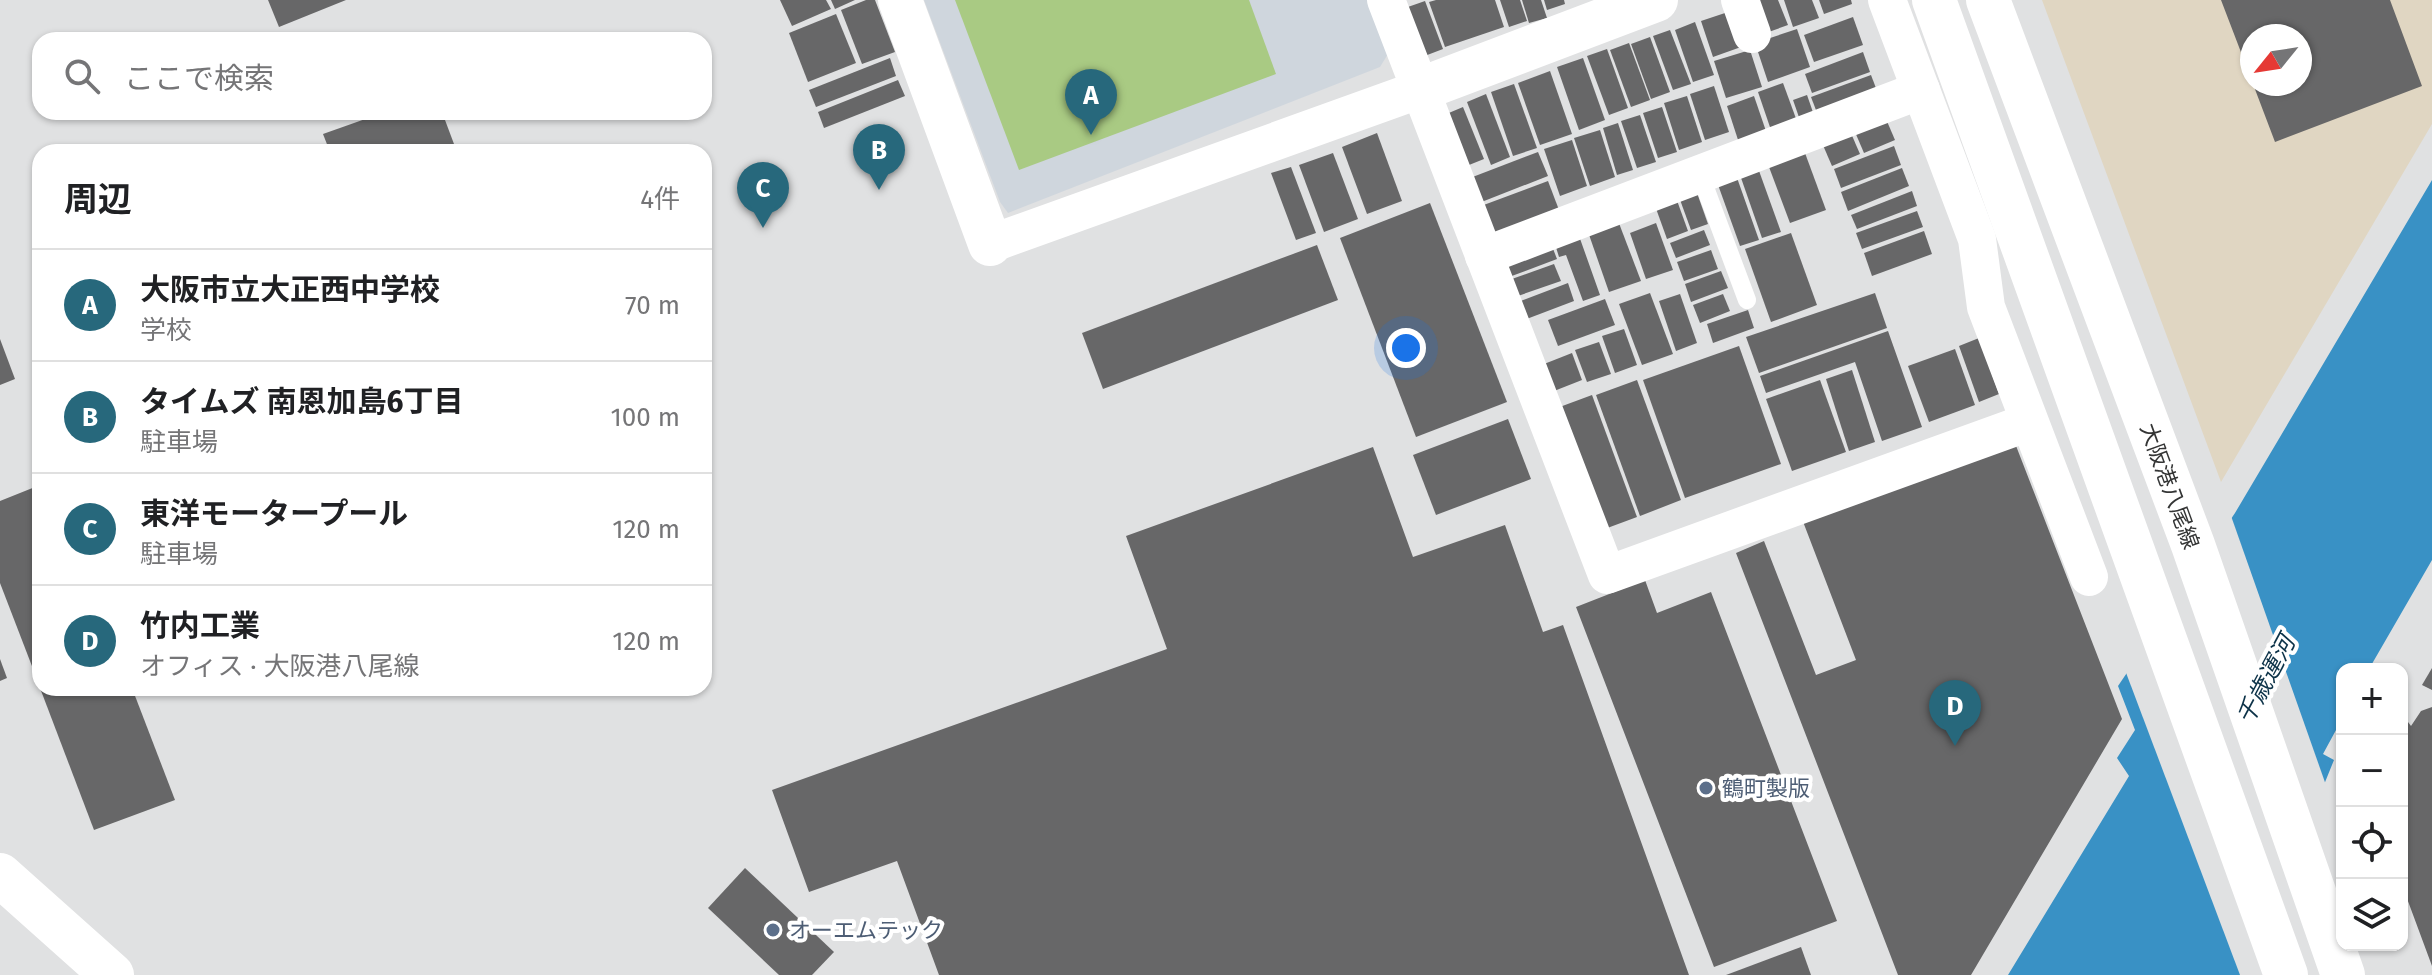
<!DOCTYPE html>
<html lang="ja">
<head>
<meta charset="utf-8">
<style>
  body { margin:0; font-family:"Fira Sans","Noto Sans JP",sans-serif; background:#f6f6f6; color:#202124 }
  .controls { position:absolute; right:24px; bottom:24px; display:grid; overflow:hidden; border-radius:16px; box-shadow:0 2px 6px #0004 }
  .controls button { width:72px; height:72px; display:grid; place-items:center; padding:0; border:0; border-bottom:2px solid #e0e0e0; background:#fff; color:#202124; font:40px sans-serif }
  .compass { position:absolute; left:2240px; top:24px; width:72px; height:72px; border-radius:50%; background:#fff; box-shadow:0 2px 6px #0004; rotate:240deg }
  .you { position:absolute; left:1406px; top:348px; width:28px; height:28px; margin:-20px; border:6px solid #fff; border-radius:50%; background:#1a73e8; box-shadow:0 0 0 12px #1a73e833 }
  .badge { display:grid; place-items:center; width:52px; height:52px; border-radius:50%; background:#27687c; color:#fff; font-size:26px; font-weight:700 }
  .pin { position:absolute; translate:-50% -66px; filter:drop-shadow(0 2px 4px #0008) }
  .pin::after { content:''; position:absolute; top:42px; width:28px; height:24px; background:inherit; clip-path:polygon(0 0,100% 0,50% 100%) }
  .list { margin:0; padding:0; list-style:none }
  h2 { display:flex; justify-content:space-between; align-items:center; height:104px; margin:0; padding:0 32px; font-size:34px }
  h2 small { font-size:26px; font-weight:400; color:#757577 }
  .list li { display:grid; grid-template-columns:52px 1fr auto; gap:24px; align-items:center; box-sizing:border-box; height:112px; padding:0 32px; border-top:2px solid #e0e0e0 }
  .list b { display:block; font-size:30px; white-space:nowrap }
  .list p { margin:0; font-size:26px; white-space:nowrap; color:#757577 }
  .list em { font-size:26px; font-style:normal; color:#757577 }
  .icon { flex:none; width:44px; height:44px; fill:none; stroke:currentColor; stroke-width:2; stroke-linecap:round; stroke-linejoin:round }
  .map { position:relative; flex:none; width:2432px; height:975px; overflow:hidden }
  .search { position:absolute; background:#fff; box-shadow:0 2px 6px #0004; left:32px; top:32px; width:680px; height:88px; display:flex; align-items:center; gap:20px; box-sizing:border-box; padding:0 28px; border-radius:24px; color:#757577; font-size:30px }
  .panel { position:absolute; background:#fff; box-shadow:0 2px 6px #0004; left:32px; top:144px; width:680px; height:552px; border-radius:24px }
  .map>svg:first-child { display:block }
  .industrial { fill:#e0d6c2; fill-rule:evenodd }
  .built { fill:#cfd6dd }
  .green { fill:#a9ca83 }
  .water { fill:#3991c5 }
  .pier { fill:#e0e1e2 }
  .building { fill:#676768 }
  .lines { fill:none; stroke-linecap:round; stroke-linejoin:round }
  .lane { stroke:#fff; stroke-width:18 }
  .street { stroke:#fff; stroke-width:38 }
  .secondary { stroke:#fff; stroke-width:44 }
  .primary { stroke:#fff; stroke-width:44 }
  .service-dot { fill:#5c6f8a; stroke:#fff; stroke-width:3 }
  .labels { text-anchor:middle; stroke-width:8; stroke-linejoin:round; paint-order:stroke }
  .street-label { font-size:22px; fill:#343535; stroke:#fff }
  .service-label { font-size:22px; fill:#4e5e75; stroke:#fff; text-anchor:start }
  .water-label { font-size:24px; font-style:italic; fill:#0c3248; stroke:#fff }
</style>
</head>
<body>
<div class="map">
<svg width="2432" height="975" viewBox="0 0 2432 975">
  <rect width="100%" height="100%" fill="#e0e1e2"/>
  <path class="industrial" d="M2042 0H2432V124L2221 482ZM2252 36H2300V84H2252Z"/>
  <path class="built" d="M924 0H1367L1388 54 1380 67 1008 213 1000 202Z"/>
  <path class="green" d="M955 0H1249L1276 74 1019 170Z"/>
  <path class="water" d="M2432 180V560L2369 669H2342V719L2323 754 2334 760 2247 975H2008L2129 776 2117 758 2135 730 2118 686 2235 513Z"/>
  <path class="pier" d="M2230 513 2327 788 2251 975H2240L2125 670Z"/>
  <g class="building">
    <path d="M268 0H346L279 27Z"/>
    <path d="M780 0H826L831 9 792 26Z"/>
    <path d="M831 0H855L835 9Z"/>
    <path d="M866 0H875L895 52 862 64 841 10Z"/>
    <path d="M1436 0H1495L1504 27 1445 47 1429 2Z"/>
    <path d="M1500 0H1520L1527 21 1509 27Z"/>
    <path d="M1522 0H1541L1547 18 1529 23Z"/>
    <path d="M1544 0H1564L1565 4 1547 10Z"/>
    <path d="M1760 0H1778L1788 25 1763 34 1751 3Z"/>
    <path d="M1784 0H1812L1819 18 1793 27Z"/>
    <path d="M1819 0H1851L1852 4 1824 14Z"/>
    <path d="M2221 0H2390L2422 86 2275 142 2253 84H2300V36H2252V81Z"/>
    <path d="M1425 1 1443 49 1422 57 1405 8Z"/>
    <path d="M1728 12 1741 47 1713 57 1701 21Z"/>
    <path d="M836 14 856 63 808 82 789 33Z"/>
    <path d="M1853 17 1863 45 1814 62 1804 35Z"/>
    <path d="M1695 22 1714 75 1693 82 1675 30Z"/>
    <path d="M1797 29 1810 67 1768 82 1755 43Z"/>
    <path d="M1670 30 1691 84 1673 90 1653 36Z"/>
    <path d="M1650 37 1670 92 1651 99 1631 44Z"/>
    <path d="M1629 43 1650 100 1631 107 1610 50Z"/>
    <path d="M1607 49 1628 108 1609 115 1587 56Z"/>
    <path d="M1750 50 1762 87 1726 98 1714 61Z"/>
    <path d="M1863 52 1870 72 1812 93 1805 74Z"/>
    <path d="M890 58 896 76 816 107 809 90Z"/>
    <path d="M1583 58 1605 120 1579 130 1557 67Z"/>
    <path d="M1550 71 1572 134 1540 145 1518 83Z"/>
    <path d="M1871 75 1879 96 1819 118 1811 97Z"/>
    <path d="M898 80 905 96 824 128 818 112Z"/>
    <path d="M1783 83 1798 124 1772 133 1758 92Z"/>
    <path d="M1514 84 1537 148 1513 156 1491 92Z"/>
    <path d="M1714 86 1729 132 1705 140 1690 94Z"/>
    <path d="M1486 94 1510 157 1491 165 1467 102Z"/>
    <path d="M1807 95 1815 118 1801 123 1793 100Z"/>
    <path d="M1687 96 1702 142 1679 150 1664 103Z"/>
    <path d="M1754 96 1768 137 1740 146 1727 106Z"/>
    <path d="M1463 107 1484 159 1464 167 1444 115Z"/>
    <path d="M1662 107 1677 152 1658 158 1643 113Z"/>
    <path d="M385 112H442L457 152H330L323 134Z"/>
    <path d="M1640 115 1656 162 1637 168 1621 121Z"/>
    <path d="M1886 119 1895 140 1864 153 1855 132Z"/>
    <path d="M1618 123 1633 170 1617 175 1603 128Z"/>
    <path d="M1600 130 1615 177 1590 186 1574 138Z"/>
    <path d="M1850 131 1860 154 1832 166 1822 143Z"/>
    <path d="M1377 133 1402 201 1367 214 1342 147Z"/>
    <path d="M1572 140 1587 186 1560 196 1544 149Z"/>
    <path d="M1894 146 1901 165 1841 188 1834 169Z"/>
    <path d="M1538 152 1548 176 1479 203 1470 178Z"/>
    <path d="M1333 153 1358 219 1324 232 1299 165Z"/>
    <path d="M1805 153 1826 210 1790 223 1769 167Z"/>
    <path d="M1291 167 1316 233 1296 240 1271 173Z"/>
    <path d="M1758 168 1781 232 1762 238 1740 175Z"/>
    <path d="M1902 168 1909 186 1848 211 1841 192Z"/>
    <path d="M1736 175 1759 240 1740 246 1717 182Z"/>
    <path d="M1548 181 1559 210 1493 235 1481 206Z"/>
    <path d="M1696 190 1708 224 1691 230 1679 197Z"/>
    <path d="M1912 191 1917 206 1857 229 1851 215Z"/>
    <path d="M1675 195 1688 231 1667 239 1654 203Z"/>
    <path d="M1430 203 1507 402 1416 437 1340 238Z"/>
    <path d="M1917 211 1923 227 1862 249 1856 233Z"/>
    <path d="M1617 218 1641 281 1609 292 1587 229Z"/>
    <path d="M1656 223 1673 270 1646 279 1630 233Z"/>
    <path d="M1704 230 1710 245 1676 258 1670 243Z"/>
    <path d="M1924 231 1932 254 1872 276 1864 253Z"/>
    <path d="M1578 233 1600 295 1583 301 1566 255 1559 257 1554 241Z"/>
    <path d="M1791 233 1817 305 1771 322 1745 249Z"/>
    <path d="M1550 241 1557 259 1509 277 1502 258Z"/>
    <path d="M1317 245 1338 300 1103 389 1082 333Z"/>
    <path d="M1711 250 1718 269 1684 281 1677 262Z"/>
    <path d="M1554 264 1561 281 1515 297 1509 280Z"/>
    <path d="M1721 271 1728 288 1691 302 1685 284Z"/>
    <path d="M1568 283 1574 301 1524 320 1518 302Z"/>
    <path d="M1650 293 1673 354 1642 365 1619 304Z"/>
    <path d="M1875 293 1887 328 1759 373 1746 337Z"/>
    <path d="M1680 294 1697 343 1676 351 1659 301Z"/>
    <path d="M1723 294 1730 311 1700 323 1693 305Z"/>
    <path d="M1605 299 1615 325 1558 346 1548 320Z"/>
    <path d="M1748 310 1754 328 1713 343 1707 324Z"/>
    <path d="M1624 329 1637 365 1615 373 1602 336Z"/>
    <path d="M1888 331 1922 427 1882 441 1855 362 1766 393 1760 376Z"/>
    <path d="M1979 338 1999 394 1979 402 1959 346Z"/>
    <path d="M0 339 15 379 0 385Z"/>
    <path d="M1599 342 1611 374 1587 382 1575 350Z"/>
    <path d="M1739 346 1781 464 1685 498 1643 380Z"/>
    <path d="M1955 349 1975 405 1929 422 1908 366Z"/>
    <path d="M1572 353 1582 380 1549 393 1539 366Z"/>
    <path d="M1852 370 1875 442 1849 451 1826 379Z"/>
    <path d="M1637 380 1681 500 1640 516 1596 395Z"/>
    <path d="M1820 380 1846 452 1792 471 1766 399Z"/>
    <path d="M1592 395 1637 517 1602 530 1557 408Z"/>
    <path d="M1508 419 1531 479 1436 515 1413 455Z"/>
    <path d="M2013 438 2122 719 1971 975H1898L1736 553 1764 541 1816 675 1856 660 1802 519Z"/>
    <path d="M1373 447 1413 557 1505 525 1543 632 1563 625 1689 975H939L897 861 809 892 772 790 1167 649 1126 536Z"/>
    <path d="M40 485V687L0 583V501Z"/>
    <path d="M1645 580 1657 613 1711 592 1837 921 1714 967 1576 607Z"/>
    <path d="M0 659 7 678 0 681Z"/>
    <path d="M2432 668V690L2422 685Z"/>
    <path d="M40 688H132L175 800 94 830Z"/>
    <path d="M2432 707V966L2402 885V724L2408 722 2411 726 2421 711Z"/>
    <path d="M745 868 834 952 812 975H779L708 908Z"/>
    <path d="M1801 947 1811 975H1726Z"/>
  </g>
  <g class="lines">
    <path class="lane" d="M1700 174 1747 300"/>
    <g class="street">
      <path d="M1386 0 1607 575 2029 422"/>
      <path d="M1740 0 1752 34"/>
      <path d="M1887 0 1977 239 1986 307 2089 577"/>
      <path d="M990 244 1421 89"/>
      <path d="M1484 256 1921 90"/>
    </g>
    <g class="secondary">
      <path d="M900 0 990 244"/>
      <path d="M1421 89 1656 0"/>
      <path d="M0 875 112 975"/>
    </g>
    <g class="primary">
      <path d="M1934 0 2286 975"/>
      <path d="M1988 0 2193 545 2343 975"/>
    </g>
  </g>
  <g class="service-dot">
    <circle cx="1706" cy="788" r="8"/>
    <circle cx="773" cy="930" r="8"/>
  </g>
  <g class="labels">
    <g class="street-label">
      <text transform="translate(2170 486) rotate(70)" y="8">大阪港八尾線</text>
    </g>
    <g class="service-label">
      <text x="1722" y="796">鶴町製版</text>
      <text x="789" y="938">オーエムテック</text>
    </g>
    <g class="water-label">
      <text transform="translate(2266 680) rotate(-62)" y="8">千歳運河</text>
    </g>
  </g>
</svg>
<div class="controls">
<button>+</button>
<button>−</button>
<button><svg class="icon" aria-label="locate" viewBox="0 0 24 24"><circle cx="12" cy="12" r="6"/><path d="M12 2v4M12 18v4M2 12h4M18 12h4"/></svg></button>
<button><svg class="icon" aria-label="layers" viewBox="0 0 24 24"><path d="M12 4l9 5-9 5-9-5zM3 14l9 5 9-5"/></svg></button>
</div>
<svg class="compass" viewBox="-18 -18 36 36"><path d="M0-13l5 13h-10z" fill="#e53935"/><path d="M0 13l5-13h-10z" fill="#757577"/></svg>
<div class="you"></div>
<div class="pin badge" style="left:1091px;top:135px">A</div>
<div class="pin badge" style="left:879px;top:190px">B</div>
<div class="pin badge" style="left:763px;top:228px">C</div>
<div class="pin badge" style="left:1955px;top:746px">D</div>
<div class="search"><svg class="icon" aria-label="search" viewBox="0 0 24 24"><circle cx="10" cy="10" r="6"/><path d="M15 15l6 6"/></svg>ここで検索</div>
<section class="panel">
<h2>周辺<small>4件</small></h2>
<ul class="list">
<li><span class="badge">A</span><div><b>大阪市立大正西中学校</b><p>学校</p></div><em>70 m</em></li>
<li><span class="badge">B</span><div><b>タイムズ 南恩加島6丁目</b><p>駐車場</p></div><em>100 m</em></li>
<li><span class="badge">C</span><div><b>東洋モータープール</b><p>駐車場</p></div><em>120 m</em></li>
<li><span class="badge">D</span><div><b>竹内工業</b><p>オフィス · 大阪港八尾線</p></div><em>120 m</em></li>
</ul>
</section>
</div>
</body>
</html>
